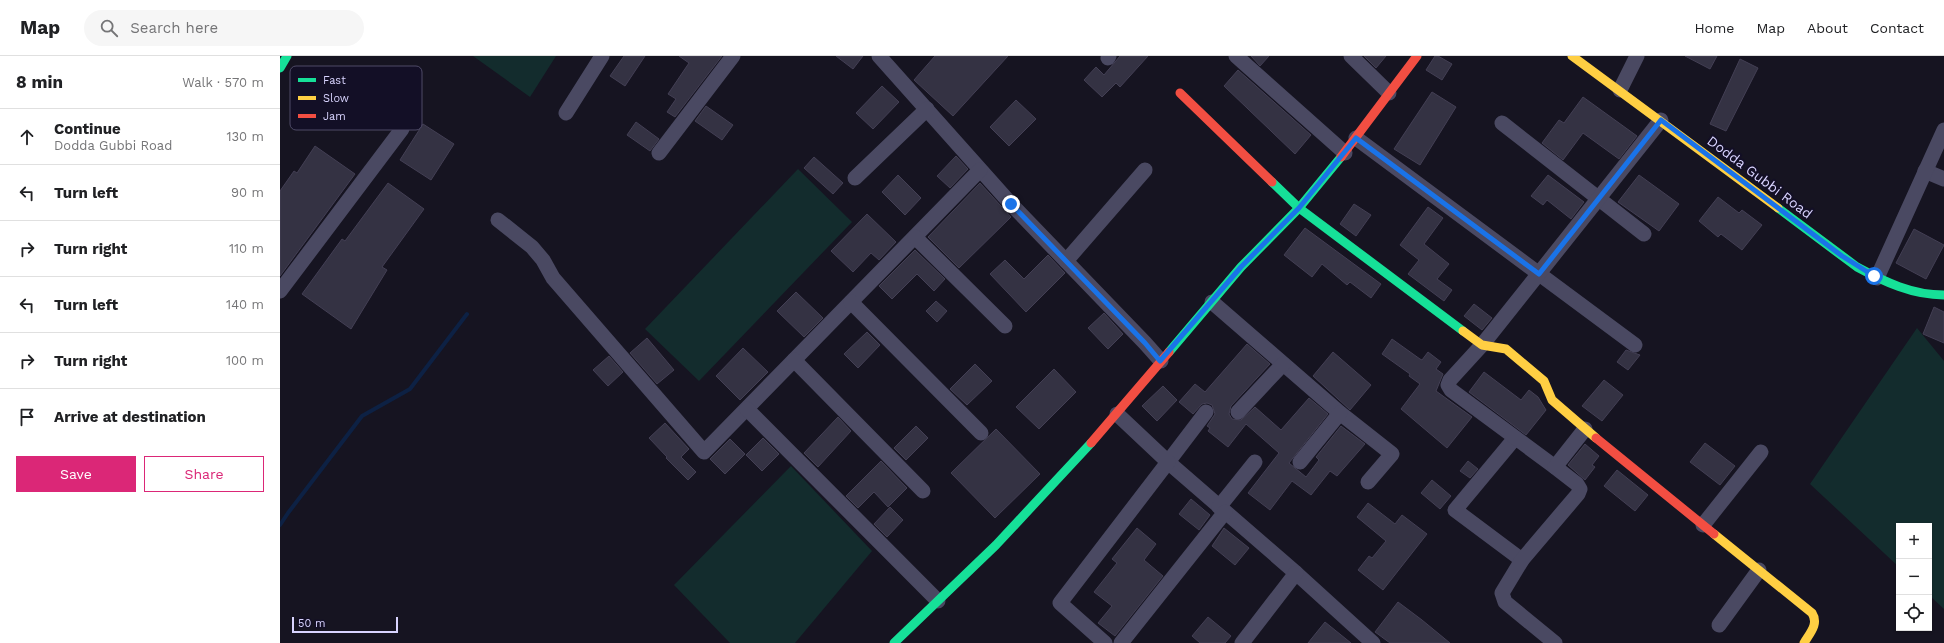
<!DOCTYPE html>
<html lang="en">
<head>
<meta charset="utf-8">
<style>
  body { margin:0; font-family:"Work Sans",sans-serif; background:#f6f6f6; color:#202124 }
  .controls { position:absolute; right:12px; bottom:12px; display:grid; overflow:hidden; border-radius:0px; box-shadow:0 1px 3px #0004 }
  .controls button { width:36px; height:36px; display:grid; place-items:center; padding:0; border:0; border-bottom:1px solid #e0e0e0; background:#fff; color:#202124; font:20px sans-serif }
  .scale { position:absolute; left:12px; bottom:10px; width:106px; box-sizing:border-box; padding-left:4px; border:2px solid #d9d4ff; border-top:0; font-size:11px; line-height:14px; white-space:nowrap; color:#d9d4ff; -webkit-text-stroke:3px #130f26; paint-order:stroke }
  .stop { position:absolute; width:12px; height:12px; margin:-9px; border:3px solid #1a73e8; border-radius:50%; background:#fff }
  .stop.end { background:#1a73e8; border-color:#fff; box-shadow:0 1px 4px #0008 }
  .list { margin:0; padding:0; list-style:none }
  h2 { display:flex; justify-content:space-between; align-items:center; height:52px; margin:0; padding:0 16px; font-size:17px }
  h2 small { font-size:13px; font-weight:400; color:#757577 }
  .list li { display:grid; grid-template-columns:26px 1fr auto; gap:12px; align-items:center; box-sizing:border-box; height:56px; padding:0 16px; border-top:1px solid #e0e0e0 }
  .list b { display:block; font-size:15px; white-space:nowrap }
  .list p { margin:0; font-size:13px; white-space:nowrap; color:#757577 }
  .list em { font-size:13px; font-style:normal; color:#757577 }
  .actions { display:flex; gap:8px; padding:12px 16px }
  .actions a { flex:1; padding:9px 0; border:1px solid #db2777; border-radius:0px; text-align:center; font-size:14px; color:#db2777 }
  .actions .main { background:#db2777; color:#fff }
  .icon { flex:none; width:22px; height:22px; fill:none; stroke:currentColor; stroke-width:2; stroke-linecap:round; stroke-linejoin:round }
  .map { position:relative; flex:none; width:1664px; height:587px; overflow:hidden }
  header { display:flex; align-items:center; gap:24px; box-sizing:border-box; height:56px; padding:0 20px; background:#fff; border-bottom:1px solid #e0e0e0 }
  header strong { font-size:19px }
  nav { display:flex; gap:22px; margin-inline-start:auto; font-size:14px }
  .search { width:280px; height:36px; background:#f6f6f6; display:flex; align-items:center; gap:10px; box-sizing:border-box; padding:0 14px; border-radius:22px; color:#757577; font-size:15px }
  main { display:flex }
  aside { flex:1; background:#fff }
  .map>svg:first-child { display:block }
  .green { fill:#132c2d }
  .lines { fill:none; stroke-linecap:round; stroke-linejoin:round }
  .stream { stroke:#0d2144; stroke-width:4 }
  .building { fill:#343243; stroke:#433f54 }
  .street { stroke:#4a4962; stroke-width:15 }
  .fast { stroke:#16e098; stroke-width:9 }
  .slow { stroke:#ffcf43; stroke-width:9 }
  .jam { stroke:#f24e42; stroke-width:9 }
  .route { stroke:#1a73e8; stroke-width:5 }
  .labels { text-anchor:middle; stroke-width:4; stroke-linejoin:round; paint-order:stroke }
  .street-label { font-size:14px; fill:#d9d4ff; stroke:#130f26 }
  .key { fill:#130f26; stroke:#4e4a67; stroke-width:1 }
  .key-label { font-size:11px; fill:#d9d4ff }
</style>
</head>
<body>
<header>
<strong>Map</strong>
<div class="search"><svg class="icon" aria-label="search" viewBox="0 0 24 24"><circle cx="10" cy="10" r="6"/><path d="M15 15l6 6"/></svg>Search here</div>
<nav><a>Home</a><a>Map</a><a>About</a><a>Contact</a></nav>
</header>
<main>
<aside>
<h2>8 min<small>Walk · 570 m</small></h2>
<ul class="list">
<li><svg class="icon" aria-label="ahead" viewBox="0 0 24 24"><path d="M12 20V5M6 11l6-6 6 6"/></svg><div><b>Continue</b><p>Dodda Gubbi Road</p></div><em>130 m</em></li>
<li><svg class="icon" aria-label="left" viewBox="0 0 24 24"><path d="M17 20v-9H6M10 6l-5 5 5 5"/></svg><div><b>Turn left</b></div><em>90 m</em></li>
<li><svg class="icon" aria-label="right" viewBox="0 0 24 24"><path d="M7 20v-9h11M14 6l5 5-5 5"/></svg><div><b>Turn right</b></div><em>110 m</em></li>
<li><svg class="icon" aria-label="left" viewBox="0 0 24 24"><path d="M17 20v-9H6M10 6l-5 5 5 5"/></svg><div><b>Turn left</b></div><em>140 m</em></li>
<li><svg class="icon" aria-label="right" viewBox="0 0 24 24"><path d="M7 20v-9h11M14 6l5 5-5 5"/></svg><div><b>Turn right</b></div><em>100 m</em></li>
<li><svg class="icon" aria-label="arrive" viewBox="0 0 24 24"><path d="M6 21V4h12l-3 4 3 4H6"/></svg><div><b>Arrive at destination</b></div></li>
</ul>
<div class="actions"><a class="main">Save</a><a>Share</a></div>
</aside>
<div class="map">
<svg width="1664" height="587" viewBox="0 0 1664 587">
  <rect width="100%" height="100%" fill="#161421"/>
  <g class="green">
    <path d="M193 0H276L250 41Z"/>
    <path d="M518 113 572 166 419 325 365 273Z"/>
    <path d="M1637 272 1664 305V553L1649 539V470H1619V511L1530 428Z"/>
    <path d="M511 410 592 495 515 587H450L394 529Z"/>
  </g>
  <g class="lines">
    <path class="stream" d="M0 469 8 457 82 360 130 333 187 258"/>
  </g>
  <g class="building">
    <path d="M344 0H365L345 30 330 20Z"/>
    <path d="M399 0H442L395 61 387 56 396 43 388 38 409 7Z"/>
    <path d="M556 0H583L573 13Z"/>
    <path d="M655 0H728L673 60 634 24Z"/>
    <path d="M840 0H868L840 31 836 27 822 41 804 24 816 11 824 19Z"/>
    <path d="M971 0H989L980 10Z"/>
    <path d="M1084 0H1106L1096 12Z"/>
    <path d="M1155 0H1158L1172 8 1162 24 1146 14Z"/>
    <path d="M1405 0H1437L1430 13Z"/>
    <path d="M1460 3 1478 12 1446 75 1430 68Z"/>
    <path d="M958 14 1031 79 1015 98 944 30Z"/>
    <path d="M602 30 619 46 593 73 576 57Z"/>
    <path d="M1152 36 1176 51 1140 109 1114 93Z"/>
    <path d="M1303 41 1357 80 1339 103 1303 77 1283 104 1262 87 1279 64 1284 67Z"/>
    <path d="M736 44 756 63 729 90 710 71Z"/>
    <path d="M426 50 453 69 442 84 415 65Z"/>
    <path d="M356 66 379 83 370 95 347 79Z"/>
    <path d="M143 68 174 88 151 124 120 104Z"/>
    <path d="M35 90 75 118 0 220V135L14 115 17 117Z"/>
    <path d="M676 100 688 113 670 132 657 120Z"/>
    <path d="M534 101 563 127 553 138 524 112Z"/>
    <path d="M618 119 641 142 625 159 602 136Z"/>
    <path d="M1268 119 1304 146 1291 163 1267 144 1263 149 1251 140Z"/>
    <path d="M1359 119 1399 148 1379 175 1338 146Z"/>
    <path d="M108 127 144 153 102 211 107 214 71 273 22 238 62 183 65 185Z"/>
    <path d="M700 127 731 161 679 212 648 181Z"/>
    <path d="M1438 141 1459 157 1462 154 1482 169 1462 194 1441 178 1438 181 1419 165Z"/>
    <path d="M1074 148 1091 159 1076 180 1060 168Z"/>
    <path d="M1148 151 1163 162 1144 188 1169 208 1157 223 1172 234 1164 245 1128 218 1139 204 1120 189Z"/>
    <path d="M587 158 616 186 599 204 591 197 573 216 551 195Z"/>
    <path d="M1025 172 1101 228 1091 242 1070 226 1067 229 1042 208 1032 221 1004 199Z"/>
    <path d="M1634 173 1664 189 1646 223 1616 207Z"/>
    <path d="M635 194 665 223 654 235 637 218 612 243 599 230Z"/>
    <path d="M768 199 785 217 746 256 710 218 725 204 744 223Z"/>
    <path d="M516 236 543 262 524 281 497 255Z"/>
    <path d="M656 245 667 255 657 266 646 255Z"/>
    <path d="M1194 248 1212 262 1202 274 1184 260Z"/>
    <path d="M1654 251 1664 256V287L1643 278Z"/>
    <path d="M824 257 843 278 828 293 808 272Z"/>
    <path d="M587 276 600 289 578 312 564 298Z"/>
    <path d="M367 282 394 314 377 328 350 297Z"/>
    <path d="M1112 283 1140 303 1142 304 1148 296 1161 306 1156 313 1163 318 1156 335 1192 361 1167 392 1121 353 1140 328 1129 320 1130 318 1102 298Z"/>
    <path d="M967 288 990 308 951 350 949 358 952 363 961 364 975 351 1001 374 1029 342 1048 358 1009 407 1026 421 1039 404 1036 401 1061 370 1085 388 1057 420 1050 415 1031 439 1012 425 990 454 968 437 999 397 966 368 948 391 928 375 930 372 927 370 935 358 932 349 927 347 922 348 913 358 899 346 915 328 925 336Z"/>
    <path d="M463 292 488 316 460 344 436 320Z"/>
    <path d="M1346 294 1360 299 1348 314 1337 306Z"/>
    <path d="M1053 296 1091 329 1070 354 1033 320Z"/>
    <path d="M329 300 343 316 328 330 313 314Z"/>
    <path d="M695 308 712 325 687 349 670 333Z"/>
    <path d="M774 313 796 336 759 373 736 351Z"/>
    <path d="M1204 316 1241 344 1249 334 1258 341 1266 354 1246 379 1189 336Z"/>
    <path d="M1324 324 1343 339 1322 365 1302 350Z"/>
    <path d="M883 330 897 344 877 365 862 350Z"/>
    <path d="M558 361 571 375 538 411 524 397Z"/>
    <path d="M385 367 409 393 401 401 416 416 408 424 386 402 387 401 369 382Z"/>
    <path d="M636 370 648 382 626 404 614 392Z"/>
    <path d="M716 373 760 418 715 462 671 417Z"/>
    <path d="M483 382 499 398 482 415 466 399Z"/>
    <path d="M450 383 465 398 445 418 430 403Z"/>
    <path d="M1425 387 1455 410 1440 429 1410 406Z"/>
    <path d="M1305 388 1319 400 1312 409 1315 411 1305 424 1288 409Z"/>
    <path d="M601 405 627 432 608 451 594 436 578 452 566 440Z"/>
    <path d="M1188 405 1198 413 1190 422 1180 415Z"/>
    <path d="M1337 414 1368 439 1355 455 1324 430Z"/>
    <path d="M1152 424 1171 440 1160 453 1141 437Z"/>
    <path d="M911 443 930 459 919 474 899 458Z"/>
    <path d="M1088 447 1115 468 1122 459 1147 478 1103 534 1078 514 1089 500 1092 502 1106 485 1077 461Z"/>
    <path d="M610 451 623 464 607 481 594 468Z"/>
    <path d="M857 472 876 488 864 504 883 520 835 580 818 567 832 550 814 536 837 507 832 503Z"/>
    <path d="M944 472 969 492 955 509 932 490Z"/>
    <path d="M1118 546 1142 564 1170 587H1110L1095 576Z"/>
    <path d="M928 561 951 580 945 587H920L912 580Z"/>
    <path d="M1045 566 1071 587H1028Z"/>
  </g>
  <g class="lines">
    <g class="street">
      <path d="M599 0 731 148 865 287 881 305"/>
      <path d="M956 0 1065 97"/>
      <path d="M1071 0 1109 37"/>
      <path d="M828 2 829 0"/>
      <path d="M1340 34 1357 0"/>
      <path d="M286 57 322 0"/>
      <path d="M1222 67 1364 178"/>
      <path d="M1076 82 1355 289"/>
      <path d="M379 97 453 0"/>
      <path d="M1645 115 1664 123"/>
      <path d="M575 122 647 53"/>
      <path d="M218 164 252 191 263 204 273 222 424 396 700 114"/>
      <path d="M635 181 725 270"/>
      <path d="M786 205 865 114"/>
      <path d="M1597 222 1664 74"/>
      <path d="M0 235 122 73"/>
      <path d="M571 246 701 377"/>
      <path d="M932 246 1060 357 1112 398 1088 426"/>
      <path d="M514 304 643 435"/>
      <path d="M467 353 658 545"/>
      <path d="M926 356 888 406 1016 517 1093 587"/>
      <path d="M958 356 1003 308"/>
      <path d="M1235 382 1175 454 1242 504"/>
      <path d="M1020 406 1060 357"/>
      <path d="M1275 411 1171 334 1168 329 1170 324 1202 289 1381 64"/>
      <path d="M939 451 975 406"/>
      <path d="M1423 469 1481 396"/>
      <path d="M1439 569 1479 514"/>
      <path d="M825 587 780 547 888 406 837 358"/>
      <path d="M841 587 945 456"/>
      <path d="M962 587 1016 517"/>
      <path d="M1275 587 1225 546 1222 537 1242 504 1298 438 1300 433 1297 428 1275 411 1305 373"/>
    </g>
    <g class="fast">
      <path d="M0 12 7 0"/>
      <path d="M992 126 1019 152 1183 275"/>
      <path d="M1498 152 1577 211C1605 226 1632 239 1664 239"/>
      <path d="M889 296 961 211 1019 152 1061 101"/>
      <path d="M614 587 716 489 811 387"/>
    </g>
    <g class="slow">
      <path d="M1292 0 1498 152"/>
      <path d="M1183 275 1202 289 1226 293 1264 325 1272 344 1316 382"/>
      <path d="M1434 478 1532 557C1539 568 1530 577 1524 587"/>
    </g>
    <g class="jam">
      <path d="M900 37 992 126"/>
      <path d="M1061 101 1137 0"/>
      <path d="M1316 382 1434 478"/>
      <path d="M811 387 889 296"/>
    </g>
  </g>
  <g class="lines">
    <path class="route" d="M731 148 865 287 880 305 961 211 1019 152 1076 82 1259 218 1381 64 1562 200 1594 220"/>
  </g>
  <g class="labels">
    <g class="street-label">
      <text transform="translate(1480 121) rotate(37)" y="5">Dodda Gubbi Road</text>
    </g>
  </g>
  <rect x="10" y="10" width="132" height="64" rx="6" class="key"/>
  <rect x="18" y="22" width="18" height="4" fill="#16e098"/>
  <rect x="18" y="40" width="18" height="4" fill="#ffcf43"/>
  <rect x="18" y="58" width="18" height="4" fill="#f24e42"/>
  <g class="key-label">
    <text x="43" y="28">Fast</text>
    <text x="43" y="46">Slow</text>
    <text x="43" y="64">Jam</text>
  </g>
</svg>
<div class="controls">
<button>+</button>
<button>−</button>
<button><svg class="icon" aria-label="locate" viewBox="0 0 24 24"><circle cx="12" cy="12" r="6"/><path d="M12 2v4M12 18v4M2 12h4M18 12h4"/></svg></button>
</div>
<div class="scale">50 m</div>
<div class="stop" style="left:1594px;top:220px"></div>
<div class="stop end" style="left:731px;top:148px"></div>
</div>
</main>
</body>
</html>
